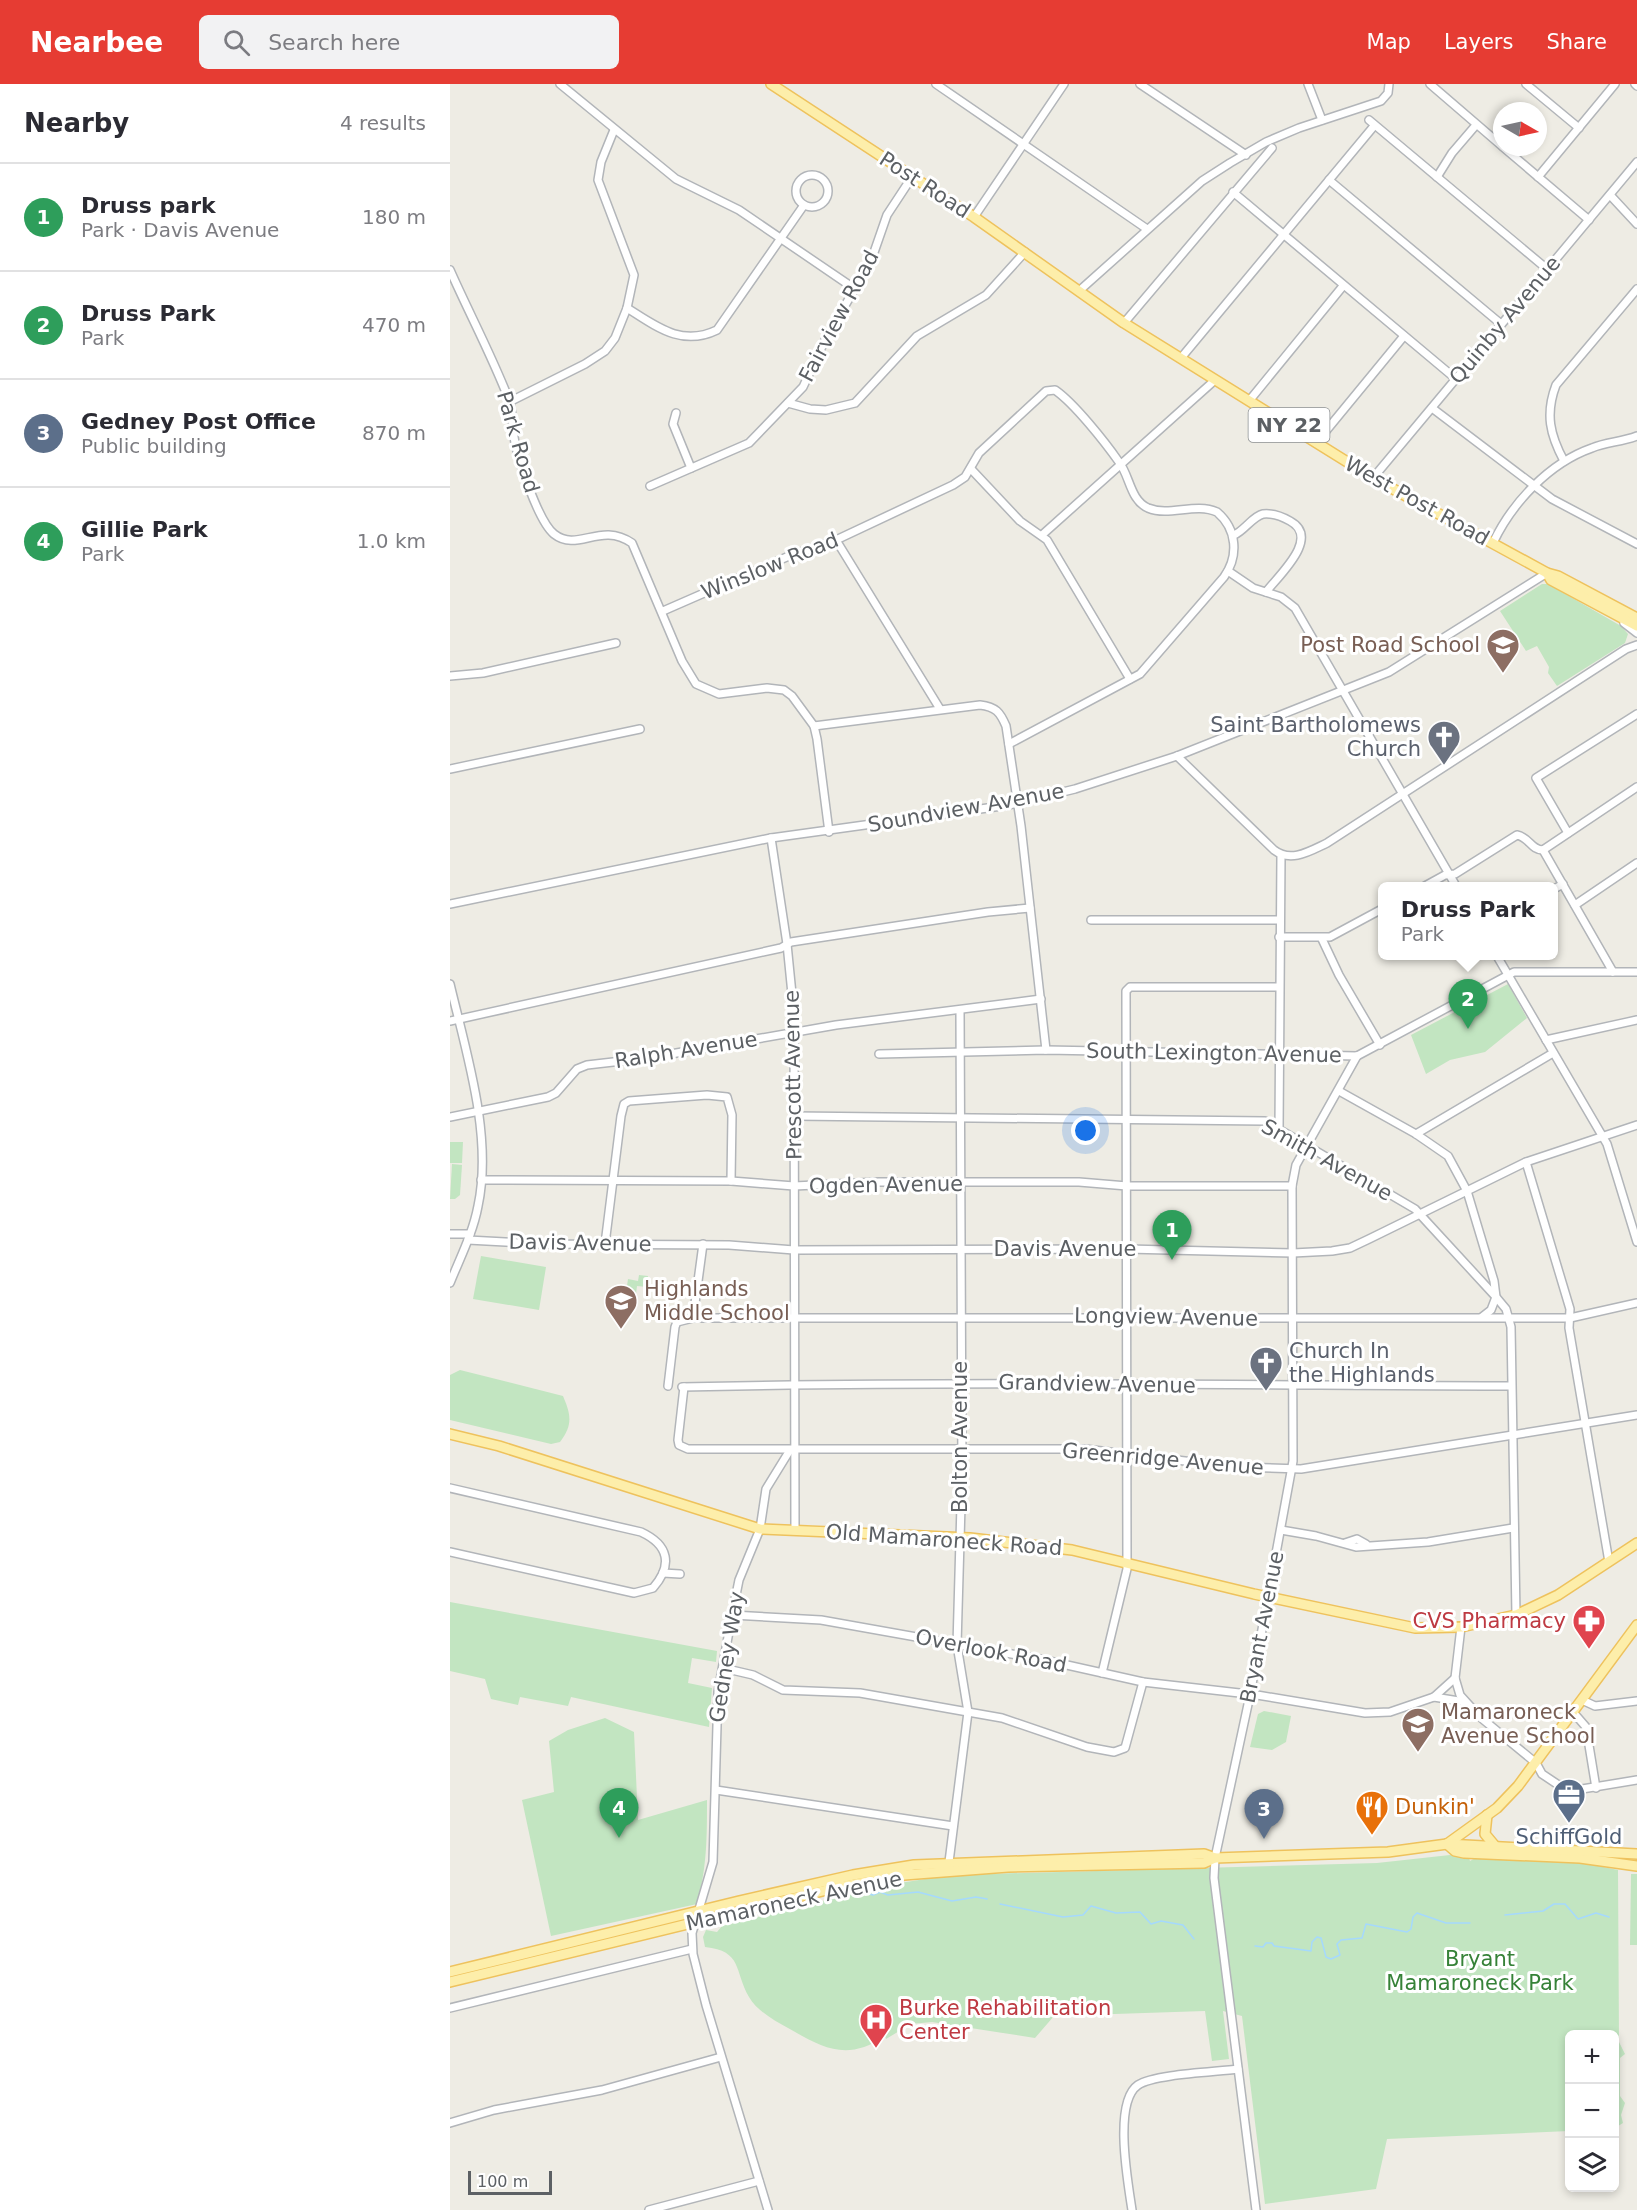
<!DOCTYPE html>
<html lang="en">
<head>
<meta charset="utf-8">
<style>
  body { margin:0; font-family:"DejaVu Sans",sans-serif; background:#f2f2f3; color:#2b2b33 }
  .controls { position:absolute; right:18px; bottom:18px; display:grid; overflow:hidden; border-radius:9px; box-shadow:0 3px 9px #0003 }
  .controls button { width:54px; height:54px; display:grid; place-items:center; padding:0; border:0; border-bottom:2px solid #e1e1e2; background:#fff; color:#2b2b33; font:30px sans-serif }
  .compass { position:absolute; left:1043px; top:18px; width:54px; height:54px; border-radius:50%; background:#fff; box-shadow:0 3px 9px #0003; rotate:99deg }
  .scale { position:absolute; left:18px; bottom:15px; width:84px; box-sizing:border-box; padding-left:6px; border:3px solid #5c6064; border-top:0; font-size:16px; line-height:21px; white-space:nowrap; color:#5c6064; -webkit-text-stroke:4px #fff; paint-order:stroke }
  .you { position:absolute; left:636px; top:1047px; width:21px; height:21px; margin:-15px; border:4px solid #fff; border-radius:50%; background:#1a73e8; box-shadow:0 0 0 9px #1a73e833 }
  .badge { display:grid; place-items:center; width:39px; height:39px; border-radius:50%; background:#e63c33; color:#fff; font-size:20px; font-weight:700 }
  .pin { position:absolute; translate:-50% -50px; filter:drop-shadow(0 2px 3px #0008) }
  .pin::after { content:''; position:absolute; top:32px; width:21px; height:18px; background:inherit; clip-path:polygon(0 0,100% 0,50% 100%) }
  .popup { position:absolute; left:928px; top:798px; width:180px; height:78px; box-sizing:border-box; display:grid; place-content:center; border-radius:9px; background:#fff; filter:drop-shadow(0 2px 4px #0005); font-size:20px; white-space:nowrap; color:#7c7c81 }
  .popup b { font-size:22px; color:#2b2b33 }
  .popup::after { content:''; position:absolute; left:50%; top:100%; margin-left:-12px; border:12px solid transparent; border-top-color:#fff }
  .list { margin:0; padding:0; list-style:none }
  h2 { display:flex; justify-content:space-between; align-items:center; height:78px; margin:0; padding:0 24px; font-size:26px }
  h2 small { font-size:20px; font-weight:400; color:#7c7c81 }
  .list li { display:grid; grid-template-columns:39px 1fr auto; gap:18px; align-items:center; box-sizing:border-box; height:108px; padding:0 24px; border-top:2px solid #e1e1e2 }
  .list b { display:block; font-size:22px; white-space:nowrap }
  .list p { margin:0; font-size:20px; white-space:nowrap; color:#7c7c81 }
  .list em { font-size:20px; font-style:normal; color:#7c7c81 }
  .icon { flex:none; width:33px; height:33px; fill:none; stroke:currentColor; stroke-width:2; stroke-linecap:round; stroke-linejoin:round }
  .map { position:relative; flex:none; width:1187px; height:2126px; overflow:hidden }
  header { display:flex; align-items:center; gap:36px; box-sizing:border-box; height:84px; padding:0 30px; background:#e63c33; color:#fff }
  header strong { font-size:28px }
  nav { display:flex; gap:33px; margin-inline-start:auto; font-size:21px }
  .search { width:420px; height:54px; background:#f2f2f3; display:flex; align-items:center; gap:15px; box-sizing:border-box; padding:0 21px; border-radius:9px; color:#7c7c81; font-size:22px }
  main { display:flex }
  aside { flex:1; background:#fff }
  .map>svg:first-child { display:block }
  .green { fill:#c2e5c1 }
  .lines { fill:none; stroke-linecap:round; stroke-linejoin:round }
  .stream { stroke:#a5d9fd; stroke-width:1.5 }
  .minor-casing { stroke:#b2b5b9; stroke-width:10 }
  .major-casing { stroke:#eec25d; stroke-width:12 }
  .minor { stroke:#fff; stroke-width:7 }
  .major { stroke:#fdeeaa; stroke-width:9 }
  .labels { text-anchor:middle; stroke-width:6; stroke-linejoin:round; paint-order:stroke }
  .shield { fill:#fff; stroke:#8d9092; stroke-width:1.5 }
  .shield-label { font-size:20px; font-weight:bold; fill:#5c6064 }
  .street-label { font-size:21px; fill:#5c6064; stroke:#fff }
  .education-label { font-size:21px; fill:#785e54; stroke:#fff; text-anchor:start }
  .worship-label { font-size:21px; fill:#5b616d; stroke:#fff; text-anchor:end }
  .health-label { font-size:21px; fill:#be3a42; stroke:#fff; text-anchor:end }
  .food-label { font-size:21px; fill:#c56008; stroke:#fff; text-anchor:start }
  .service-label { font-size:21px; fill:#4e5e75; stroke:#fff }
  .park-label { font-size:21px; fill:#368238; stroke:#fff }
</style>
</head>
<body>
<header>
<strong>Nearbee</strong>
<div class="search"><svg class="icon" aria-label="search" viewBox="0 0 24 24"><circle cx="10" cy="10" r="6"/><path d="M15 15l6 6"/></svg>Search here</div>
<nav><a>Map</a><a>Layers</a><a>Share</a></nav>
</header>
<main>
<aside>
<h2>Nearby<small>4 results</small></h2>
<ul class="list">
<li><span class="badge" style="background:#2e9e5b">1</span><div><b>Druss park</b><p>Park · Davis Avenue</p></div><em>180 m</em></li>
<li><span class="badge" style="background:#2e9e5b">2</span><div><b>Druss Park</b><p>Park</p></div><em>470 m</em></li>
<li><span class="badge" style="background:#5c6f8a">3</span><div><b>Gedney Post Office</b><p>Public building</p></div><em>870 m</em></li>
<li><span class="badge" style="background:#2e9e5b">4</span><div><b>Gillie Park</b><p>Park</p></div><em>1.0 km</em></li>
</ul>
</aside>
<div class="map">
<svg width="1187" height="2126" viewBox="0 0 1187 2126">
  <rect width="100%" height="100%" fill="#eeece4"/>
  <g class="green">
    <path d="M1092 500H1098L1171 542 1178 550 1175 559 1107 602 1098 589 1099 583 1087 562 1076 567 1050 527Z"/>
    <path d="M1058 900 1077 934 1035 968 1000 976 976 990 961 951Z"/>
    <path d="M0 1058H13L12 1079H0Z"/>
    <path d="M2 1080 12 1081 10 1111 5 1115H0Z"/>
    <path d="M31 1172 96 1183 89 1226 23 1215Z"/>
    <path d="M189 1191 198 1192 197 1203 187 1202 186 1210 176 1209 178 1195 188 1197Z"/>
    <path d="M10 1286 113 1312C121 1331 123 1341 110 1358L101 1360 0 1336V1291Z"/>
    <path d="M0 1518 267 1567 266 1578 242 1574 238 1599 262 1604 259 1643 121 1613 118 1622 70 1613 68 1621 41 1615 35 1595 0 1587Z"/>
    <path d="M814 1627 841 1632 836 1658 822 1666 800 1663 808 1630Z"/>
    <path d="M155 1634 184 1648 188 1736 257 1716C257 1754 257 1783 247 1820L101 1852 72 1716 104 1708 99 1657 118 1646Z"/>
    <path d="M1000 1771 1019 1774 1020 1777 1027 1773 1129 1778 1168 1786 1169 1958 1175 1970 1170 1974V2012L1175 2019 1171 2031 1173 2039 1165 2044 1164 1950H1120L1119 2047 937 2055 926 2105 815 2120 792 1932 773 1927 779 1975 762 1977 755 1927 604 1932 585 1954 482 1938 461 1940 436 1955 435 1952C397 1978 373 1964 338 1944 325 1937 307 1927 299 1913 284 1887 293 1867 255 1863L253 1853 256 1846 267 1848 272 1842 405 1809V1806L501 1791 927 1779Z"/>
    <path d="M1181 1790H1187V1861H1180Z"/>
  </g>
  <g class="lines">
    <g class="stream">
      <path d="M412 1808 423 1811 430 1808 438 1811 468 1808 502 1817 526 1813 537 1815"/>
      <path d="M550 1820 613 1833 633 1831 641 1822 666 1829 690 1828 701 1840 711 1837 733 1841 744 1855"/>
      <path d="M1055 1831 1093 1827 1104 1820H1115L1128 1835 1146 1829 1159 1833"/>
      <path d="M805 1862 813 1863 816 1859H822L824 1862 861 1867 862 1858 867 1853 871 1854 876 1873 881 1875 890 1871 887 1860 891 1856 912 1854 916 1840 957 1848 961 1845 963 1833 967 1829 996 1839H1020"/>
    </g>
    <g class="minor-casing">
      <g id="minor">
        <path d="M110 0 226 95 289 126 405 205"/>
        <path d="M486 0 697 145"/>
        <path d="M690 0 796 71"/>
        <path d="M858 0 872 36"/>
        <path d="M980 0 1052 62"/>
        <path d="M1076 0 1129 44"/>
        <path d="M1185 0 1187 2"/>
        <path d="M919 36 1097 185"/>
        <path d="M1053 63 1139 136"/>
        <circle cx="362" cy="107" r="16"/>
        <path d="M987 93 1002 69 1026 41"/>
        <path d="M1088 93 1165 0"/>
        <path d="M879 96 1051 240"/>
        <path d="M783 108 1006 295"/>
        <path d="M1160 111 1187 140"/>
        <path d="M524 133 614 0"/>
        <path d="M0 186C19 229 42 272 59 316 63 328 62 340 64 353 67 373 88 437 104 450 128 469 150 437 182 459L232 577 246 600 269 610 317 604 334 606 342 612 364 642 367 655 379 748"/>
        <path d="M629 207 752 97 780 79 816 58 849 44 931 17 938 9 939 0"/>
        <path d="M177 224C207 243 232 263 267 246L354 121"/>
        <path d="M674 239 822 64"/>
        <path d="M731 274 924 42"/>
        <path d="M799 317 893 202"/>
        <path d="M59 318 135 280 155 267 165 254 177 224 184 191 148 96 151 78 164 46"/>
        <path d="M338 319 360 325 376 326 405 319 467 252 536 211 575 168"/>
        <path d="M982 324 1102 415 1187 460"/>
        <path d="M226 329 223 340 241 384"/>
        <path d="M866 359 954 252"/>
        <path d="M1114 377C1100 351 1095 330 1106 301L1187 205"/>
        <path d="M521 385 570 437 597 456 680 595"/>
        <path d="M923 394 1187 78"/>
        <path d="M200 402 299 359 353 303 376 254 421 177 437 131 462 93"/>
        <path d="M592 451 765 296"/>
        <path d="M784 451C794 447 803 432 813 430 822 429 833 433 840 437 871 454 829 491 816 508"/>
        <path d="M386 456 490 625"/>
        <path d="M1043 459C1062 419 1099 379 1142 364 1156 358 1172 358 1187 352"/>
        <path d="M778 487 803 504 831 513 845 524 1006 802"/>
        <path d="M213 527 339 472 386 456 503 401 515 393 529 369 596 307 605 306C624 319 655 358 669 378 680 392 680 416 698 424 720 433 745 418 767 428 787 445 789 472 774 493L690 590 559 660"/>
        <path d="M1174 539 1187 549"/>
        <path d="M0 592 33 589 166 559"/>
        <path d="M364 642 530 621C546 623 550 628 556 642L571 742 596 966"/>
        <path d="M727 672 824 766C841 779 860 767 877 759L1176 565 1187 561"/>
        <path d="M0 685 190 645"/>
        <path d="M1118 749 1086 694 1187 630"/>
        <path d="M321 754 337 860 344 930 345 1445"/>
        <path d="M1093 766 1163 888"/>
        <path d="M1093 766 1187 703"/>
        <path d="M975 802 995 791 1005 790 1067 751C1079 753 1081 766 1093 766"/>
        <path d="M1104 805 1113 800"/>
        <path d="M0 820 321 754 559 721 625 705 727 672 939 588 1097 489"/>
        <path d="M1125 821 1187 779"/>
        <path d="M641 836H829"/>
        <path d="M829 853H880L932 825"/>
        <path d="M872 855 889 891 930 961"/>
        <path d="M1047 872 1157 1060 1187 1158"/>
        <path d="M0 900C16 968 43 1052 28 1122 23 1149 10 1174 0 1199"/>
        <path d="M0 937 331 864 341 858 538 828 580 824"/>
        <path d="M1096 956 1187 936"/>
        <path d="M429 970 596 966 907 972 1064 888H1187"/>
        <path d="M889 1007 966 1050 998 1072 1017 1107 1044 1197 1046 1213 1056 1225 1061 1243 1066 1531"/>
        <path d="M344 1032 815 1037 965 1125 1046 1213 1041 1226 1032 1233"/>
        <path d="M0 1033 98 1013 106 1009 127 985 137 981 198 974 386 941 591 915"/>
        <path d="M829 1045 831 771"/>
        <path d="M966 1050 1103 969"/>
        <path d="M1076 1078 1120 1225 1119 1244 1159 1478"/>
        <path d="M31 1096 281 1097 344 1102 429 1098H629L677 1102H842"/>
        <path d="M0 1150H20"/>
        <path d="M18 1156 90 1160 279 1161 344 1166 677 1165 843 1169 882 1167 900 1164 919 1155 1076 1078 1187 1041"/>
        <path d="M155 1160 171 1032 174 1020 179 1017 257 1011 277 1013 282 1031 281 1097"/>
        <path d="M243 1234 253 1160"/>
        <path d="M218 1302 225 1243 227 1238 243 1234H1120L1187 1219"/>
        <path d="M232 1303C509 1297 785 1301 1061 1302"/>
        <path d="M234 1303 228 1356 229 1361 238 1365H635L785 1383 851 1385 1187 1331"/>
        <path d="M0 1404 191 1448C219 1461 223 1481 203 1504L184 1509 0 1468"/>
        <path d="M831 1446 866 1452 906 1463 978 1458 1063 1444"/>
        <path d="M895 1459 907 1455 916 1460"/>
        <path d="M213 1489 230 1490"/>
        <path d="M282 1531 371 1536 590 1575 693 1598 807 1611 915 1629 940 1628 984 1613 1005 1594"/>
        <path d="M1011 1543 1005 1594 1010 1611 1030 1633 1086 1679 1092 1690 1107 1700 1126 1706 1187 1696"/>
        <path d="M273 1584 303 1591 333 1606 410 1609 552 1634 637 1663 664 1668 675 1664 693 1598"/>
        <path d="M652 1589 677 1485 676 907 680 903H829"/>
        <path d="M984 1613 1015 1618"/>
        <path d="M1132 1616 1145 1622 1187 1617"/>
        <path d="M1123 1628 1136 1643 1146 1704"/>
        <path d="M266 1706 503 1742"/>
        <path d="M499 1778 518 1628 507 1561 512 1386 510 926"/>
        <path d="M0 1924 242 1865"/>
        <path d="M0 2039 44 2026 152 2006 271 1973"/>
        <path d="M199 2126 309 2097"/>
        <path d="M318 2126 256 1921 243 1870 242 1849 263 1778 268 1608 282 1531 289 1496 310 1445 316 1405 340 1366"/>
        <path d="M682 2126C678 2099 663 2018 688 2001 704 1990 766 1988 788 1985"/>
        <path d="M806 2126 764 1794 765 1774 800 1611 843 1377 842 1102 846 1081 907 972"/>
      </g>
    </g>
    <g class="major-casing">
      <g id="major">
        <path d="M321 0 524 133 674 239 923 394 1097 489 1108 492 1187 534"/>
        <path d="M1097 489 1101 496 1187 542"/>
        <path d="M0 1350 49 1362 310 1445 520 1454 622 1466 804 1510 965 1544 1011 1543 1066 1531 1108 1511 1187 1459"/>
        <path d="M1037 1731 1035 1750 1045 1762"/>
        <path d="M997 1760 1047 1724 1068 1702 1187 1541"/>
        <path d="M997 1760 1005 1767 1014 1769 1130 1774 1187 1782"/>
        <path d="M0 1888 289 1817 403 1791 464 1781 754 1770 765 1774"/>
        <path d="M0 1898 389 1803 454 1791 558 1783 754 1779 765 1774 938 1768 997 1760 1187 1770"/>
      </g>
    </g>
    <use href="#minor" class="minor"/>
    <use href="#major" class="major"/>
  </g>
  <defs>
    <g id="school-pin" transform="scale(1.725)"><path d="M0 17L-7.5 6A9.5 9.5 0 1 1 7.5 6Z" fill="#8d6e63" stroke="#fff"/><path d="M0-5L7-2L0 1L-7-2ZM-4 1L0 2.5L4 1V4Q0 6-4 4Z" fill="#fff"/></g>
    <g id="church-pin" transform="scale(1.725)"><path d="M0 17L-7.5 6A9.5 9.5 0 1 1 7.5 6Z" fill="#6b7280" stroke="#fff"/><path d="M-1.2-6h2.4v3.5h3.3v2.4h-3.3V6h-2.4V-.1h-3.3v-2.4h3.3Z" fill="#fff"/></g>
    <g id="pharmacy-pin" transform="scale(1.725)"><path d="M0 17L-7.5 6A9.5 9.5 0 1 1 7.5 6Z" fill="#e0444e" stroke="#fff"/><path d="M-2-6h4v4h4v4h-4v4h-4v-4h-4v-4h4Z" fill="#fff"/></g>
    <g id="office-pin" transform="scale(1.725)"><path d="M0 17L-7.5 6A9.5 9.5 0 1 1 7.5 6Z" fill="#5c6f8a" stroke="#fff"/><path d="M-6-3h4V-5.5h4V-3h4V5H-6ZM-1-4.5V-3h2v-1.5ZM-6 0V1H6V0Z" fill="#fff"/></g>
    <g id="restaurant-pin" transform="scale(1.725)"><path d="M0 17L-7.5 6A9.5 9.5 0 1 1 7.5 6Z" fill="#e8710a" stroke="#fff"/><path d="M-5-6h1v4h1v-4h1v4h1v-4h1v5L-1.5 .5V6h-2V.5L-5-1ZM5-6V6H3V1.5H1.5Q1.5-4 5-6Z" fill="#fff"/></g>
    <g id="hospital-pin" transform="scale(1.725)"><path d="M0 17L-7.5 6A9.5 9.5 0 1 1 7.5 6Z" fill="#e0444e" stroke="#fff"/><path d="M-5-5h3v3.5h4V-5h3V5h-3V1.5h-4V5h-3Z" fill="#fff"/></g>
  </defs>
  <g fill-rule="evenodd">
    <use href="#school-pin" x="1053" y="561"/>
    <use href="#church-pin" x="994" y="653"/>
    <use href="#school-pin" x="171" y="1217"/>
    <use href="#church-pin" x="816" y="1279"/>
    <use href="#pharmacy-pin" x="1139" y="1537"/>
    <use href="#school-pin" x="968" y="1640"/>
    <use href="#office-pin" x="1119" y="1711"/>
    <use href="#restaurant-pin" x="922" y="1723"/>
    <use href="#hospital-pin" x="426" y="1936"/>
  </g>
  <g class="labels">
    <rect class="shield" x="798.5" y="324" width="81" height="34" rx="4.5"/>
    <g class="shield-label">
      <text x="839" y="348">NY 22</text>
    </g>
    <g class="street-label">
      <text transform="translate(475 101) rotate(33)" y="7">Post Road</text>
      <text transform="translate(389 232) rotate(-62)" y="7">Fairview Road</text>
      <text transform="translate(1055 236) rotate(-50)" y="7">Quinby Avenue</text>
      <text transform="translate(68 358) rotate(74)" y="7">Park Road</text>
      <text transform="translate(967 417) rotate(29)" y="7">West Post Road</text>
      <text transform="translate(320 482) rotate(-22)" y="7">Winslow Road</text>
      <text transform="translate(516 724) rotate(-10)" y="7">Soundview Avenue</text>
      <text transform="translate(236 966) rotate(-9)" y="7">Ralph Avenue</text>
      <text transform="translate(764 969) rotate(1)" y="7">South Lexington Avenue</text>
      <text transform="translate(343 991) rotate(-91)" y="7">Prescott Avenue</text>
      <text transform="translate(877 1076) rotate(29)" y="7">Smith Avenue</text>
      <text transform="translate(436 1101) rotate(-1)" y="7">Ogden Avenue</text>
      <text transform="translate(130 1159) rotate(1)" y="7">Davis Avenue</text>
      <text x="615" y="1172">Davis Avenue</text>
      <text transform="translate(716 1233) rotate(1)" y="7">Longview Avenue</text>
      <text transform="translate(647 1300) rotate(1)" y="7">Grandview Avenue</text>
      <text transform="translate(510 1353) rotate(-90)" y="7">Bolton Avenue</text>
      <text transform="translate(713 1375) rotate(5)" y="7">Greenridge Avenue</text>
      <text transform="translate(494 1456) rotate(4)" y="7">Old Mamaroneck Road</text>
      <text transform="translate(812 1543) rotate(-79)" y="7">Bryant Avenue</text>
      <text transform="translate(541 1567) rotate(11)" y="7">Overlook Road</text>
      <text transform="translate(277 1573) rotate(-81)" y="7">Gedney Way</text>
      <text transform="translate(344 1817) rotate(-12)" y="7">Mamaroneck Avenue</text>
    </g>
    <g class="education-label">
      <text x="1030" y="568" text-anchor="end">Post Road School</text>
      <text x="194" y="1212">Highlands<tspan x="194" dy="24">Middle School</tspan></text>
      <text x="991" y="1635">Mamaroneck<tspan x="991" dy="24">Avenue School</tspan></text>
    </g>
    <g class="worship-label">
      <text x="971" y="648">Saint Bartholomews<tspan x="971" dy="24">Church</tspan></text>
      <text x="839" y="1274" text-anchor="start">Church In<tspan x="839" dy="24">the Highlands</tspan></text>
    </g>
    <g class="health-label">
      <text x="1116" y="1544">CVS Pharmacy</text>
      <text x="449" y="1931" text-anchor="start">Burke Rehabilitation<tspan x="449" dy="24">Center</tspan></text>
    </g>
    <g class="food-label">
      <text x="945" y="1730">Dunkin'</text>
    </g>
    <g class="service-label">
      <text x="1119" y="1760">SchiffGold</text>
    </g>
    <g class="park-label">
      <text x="1030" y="1882">Bryant<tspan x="1030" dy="24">Mamaroneck Park</tspan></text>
    </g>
  </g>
</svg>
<div class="controls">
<button>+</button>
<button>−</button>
<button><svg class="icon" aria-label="layers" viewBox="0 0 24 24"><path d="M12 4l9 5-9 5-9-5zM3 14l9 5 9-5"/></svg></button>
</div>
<svg class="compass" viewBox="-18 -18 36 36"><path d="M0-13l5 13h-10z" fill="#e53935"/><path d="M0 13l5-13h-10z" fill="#7c7c81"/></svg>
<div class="scale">100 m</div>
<div class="you"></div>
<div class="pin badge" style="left:722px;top:1176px;background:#2e9e5b">1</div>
<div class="pin badge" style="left:1018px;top:945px;background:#2e9e5b">2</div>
<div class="popup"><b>Druss Park</b>Park</div>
<div class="pin badge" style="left:814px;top:1755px;background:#5c6f8a">3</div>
<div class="pin badge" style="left:169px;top:1754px;background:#2e9e5b">4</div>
</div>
</main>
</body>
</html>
